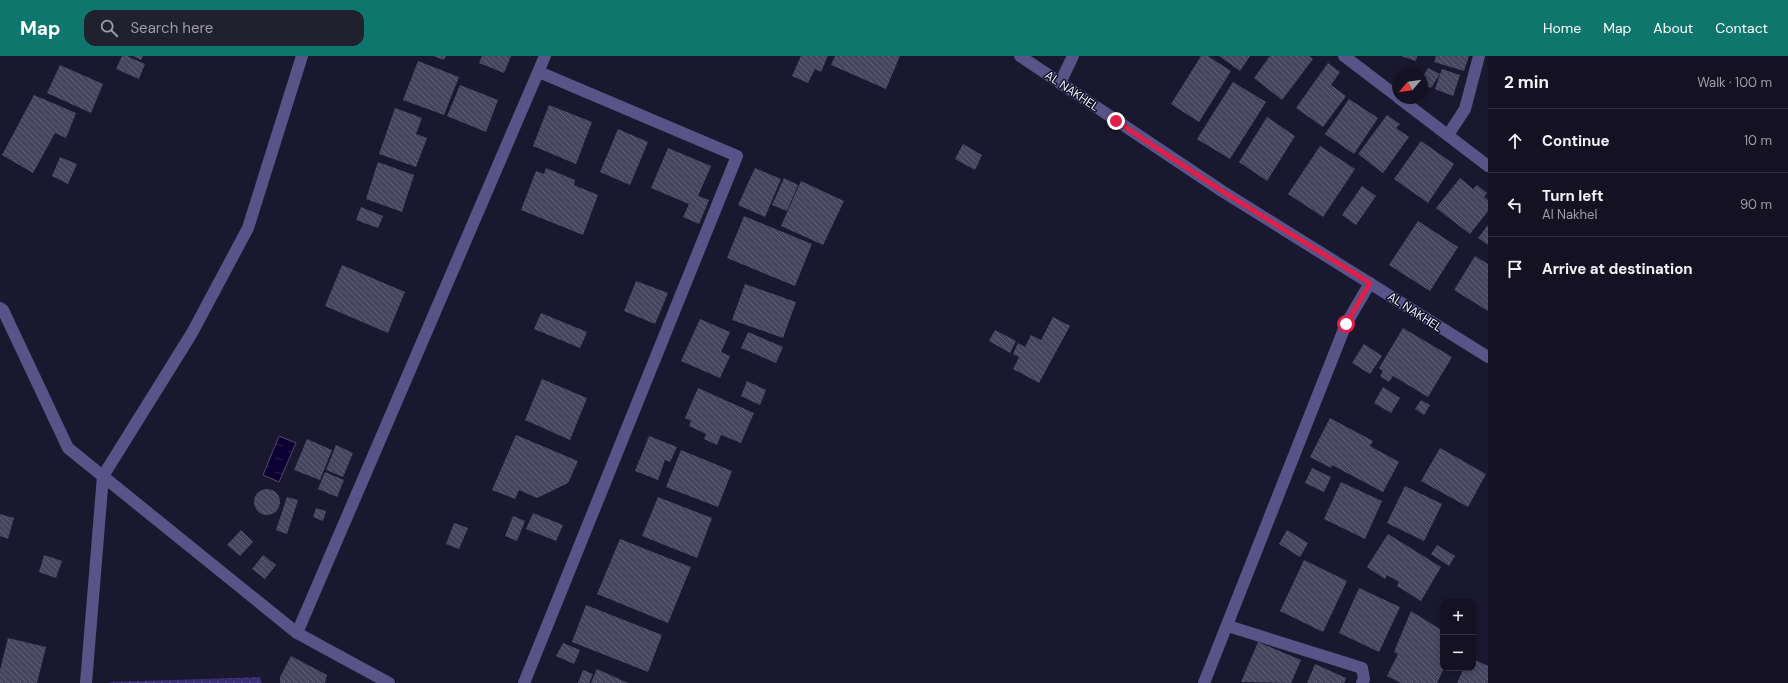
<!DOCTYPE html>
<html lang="en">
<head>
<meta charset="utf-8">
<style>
  body { margin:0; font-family:"DM Sans",sans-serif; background:#21202f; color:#f1f3f6 }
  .controls { position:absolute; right:12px; bottom:12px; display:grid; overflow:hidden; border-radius:8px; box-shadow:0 2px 6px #0003 }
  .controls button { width:36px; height:36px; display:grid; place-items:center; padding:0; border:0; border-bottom:1px solid #333240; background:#141222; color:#f1f3f6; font:20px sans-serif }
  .compass { position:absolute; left:1392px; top:12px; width:36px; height:36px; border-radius:50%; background:#141222; box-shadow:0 2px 6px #0003; rotate:241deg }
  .stop { position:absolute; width:12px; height:12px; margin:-9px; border:3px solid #e11d48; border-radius:50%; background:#fff }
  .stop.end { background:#e11d48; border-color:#fff; box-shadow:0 1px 4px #0008 }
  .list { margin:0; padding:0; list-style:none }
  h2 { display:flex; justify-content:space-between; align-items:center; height:52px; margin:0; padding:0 16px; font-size:17px }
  h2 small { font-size:13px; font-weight:400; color:#9d9ea5 }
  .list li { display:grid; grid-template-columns:26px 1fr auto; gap:12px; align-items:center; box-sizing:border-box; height:64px; padding:0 16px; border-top:1px solid #333240 }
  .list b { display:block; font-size:15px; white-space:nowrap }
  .list p { margin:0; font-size:13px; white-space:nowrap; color:#9d9ea5 }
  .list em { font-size:13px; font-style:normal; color:#9d9ea5 }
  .icon { flex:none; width:22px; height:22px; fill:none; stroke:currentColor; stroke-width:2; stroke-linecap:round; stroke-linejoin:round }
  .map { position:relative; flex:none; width:1488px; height:627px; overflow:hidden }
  header { display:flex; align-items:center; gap:24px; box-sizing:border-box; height:56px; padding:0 20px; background:#0f766e; color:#fff }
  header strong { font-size:19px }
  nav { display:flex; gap:22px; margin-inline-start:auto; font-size:14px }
  .search { width:280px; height:36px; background:#21202f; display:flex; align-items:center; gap:10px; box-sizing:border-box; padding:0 14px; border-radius:12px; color:#9d9ea5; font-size:15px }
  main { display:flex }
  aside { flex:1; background:#141222 }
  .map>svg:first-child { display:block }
  .grass { fill:url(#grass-dots) }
  .water { fill:url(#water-ripples); stroke:#52496f }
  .building { fill:url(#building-back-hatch) }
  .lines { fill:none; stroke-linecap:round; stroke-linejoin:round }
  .minor { stroke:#585488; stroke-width:12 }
  .route { stroke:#e11d48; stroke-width:5 }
  .labels { text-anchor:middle; stroke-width:3; stroke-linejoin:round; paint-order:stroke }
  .street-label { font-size:12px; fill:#f3f3fd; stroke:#110f24 }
</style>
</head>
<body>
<header>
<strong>Map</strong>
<div class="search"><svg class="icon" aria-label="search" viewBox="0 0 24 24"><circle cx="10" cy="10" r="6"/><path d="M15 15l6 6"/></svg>Search here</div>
<nav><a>Home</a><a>Map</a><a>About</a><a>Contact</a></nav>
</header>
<main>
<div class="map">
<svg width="1488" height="627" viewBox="0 0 1488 627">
  <defs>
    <pattern id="grass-dots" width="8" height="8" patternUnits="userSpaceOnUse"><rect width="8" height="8" fill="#382c74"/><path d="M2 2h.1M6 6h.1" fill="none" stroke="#554b89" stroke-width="1.8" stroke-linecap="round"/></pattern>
    <pattern id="water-ripples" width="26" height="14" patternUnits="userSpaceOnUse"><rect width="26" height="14" fill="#0d0032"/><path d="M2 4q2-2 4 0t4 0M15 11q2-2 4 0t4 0" fill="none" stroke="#312651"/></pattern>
    <pattern id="building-back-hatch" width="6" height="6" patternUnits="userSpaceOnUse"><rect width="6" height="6" fill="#46455f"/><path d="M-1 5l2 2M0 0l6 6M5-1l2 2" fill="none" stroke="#616077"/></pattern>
  </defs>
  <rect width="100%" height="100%" fill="#1a182e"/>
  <path class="grass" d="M260 621 262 627H110V626Z"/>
  <path class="water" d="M279 380 296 387 279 426 263 419Z"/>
  <g class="building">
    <path d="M122 0H127L145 8 139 23 116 13Z"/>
    <path d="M133 0H143L141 4Z"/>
    <path d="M433 0H446L444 4Z"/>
    <path d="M482 0H511L504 17 479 7Z"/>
    <path d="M801 0H828L821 16 815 13 808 27 792 20Z"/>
    <path d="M835 0H900L886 33 831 9Z"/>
    <path d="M1201 0H1208L1231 15 1199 66 1171 48Z"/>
    <path d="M1219 0H1250L1240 15Z"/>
    <path d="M1270 0H1309L1313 3 1282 44 1254 22Z"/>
    <path d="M1401 0H1417L1416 5Z"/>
    <path d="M1436 0H1469L1464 15 1434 6Z"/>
    <path d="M418 5 459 21 444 59 403 44Z"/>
    <path d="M1328 7 1340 16 1331 29 1346 40 1323 71 1296 52Z"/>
    <path d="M60 9 103 28 91 57 47 37Z"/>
    <path d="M1428 12 1440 18 1431 32 1422 27V22Z"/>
    <path d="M1442 13 1460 19 1453 40 1435 33Z"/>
    <path d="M1233 26 1266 46 1230 103 1197 83Z"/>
    <path d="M460 29 498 44 486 76 447 60Z"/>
    <path d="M34 39 76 57 66 82 55 77 33 117 2 99Z"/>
    <path d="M1349 43 1378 62 1354 98 1325 78Z"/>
    <path d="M549 49 592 66 576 108 533 90Z"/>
    <path d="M395 52 422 62 416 78 427 82 416 111 379 98Z"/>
    <path d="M1387 59 1400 68 1396 72 1409 81 1383 117 1358 98Z"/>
    <path d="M1267 61 1295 80 1267 125 1239 106Z"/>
    <path d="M618 73 648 86 630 129 600 116Z"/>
    <path d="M1421 85 1454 108 1428 147 1394 123Z"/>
    <path d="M963 88 982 99 975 114 955 103Z"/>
    <path d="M1320 90 1355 113 1323 161 1288 138Z"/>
    <path d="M668 92 711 110 698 140 709 144 699 168 683 161 689 148 651 132Z"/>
    <path d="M60 101 77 108 68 128 52 120Z"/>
    <path d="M378 106 414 119 402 156 366 143Z"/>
    <path d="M546 112 575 124 574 129 598 139 583 179 521 154 536 115 544 118Z"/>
    <path d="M755 112 781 123 765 161 738 149Z"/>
    <path d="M784 122 798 129 787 155 772 149Z"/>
    <path d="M1460 122 1473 133 1477 129 1487 137 1484 141 1488 144V155L1470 178 1436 152Z"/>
    <path d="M801 125 844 145 823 189 781 170Z"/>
    <path d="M1362 130 1376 140 1356 169 1342 159Z"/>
    <path d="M361 151 383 160 378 172 356 164Z"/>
    <path d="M744 160 812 188 795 230 727 202Z"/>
    <path d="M1418 165 1458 191 1430 235 1389 209Z"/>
    <path d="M1488 169V189L1478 182Z"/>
    <path d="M1475 200 1488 208V255L1454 234Z"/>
    <path d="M342 209 405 236 388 277 325 250Z"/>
    <path d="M636 225 668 237 655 268 624 255Z"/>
    <path d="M745 228 796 246 783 282 732 264Z"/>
    <path d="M541 257 587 276 580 292 534 273Z"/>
    <path d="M1053 261 1070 270 1039 327 1013 313 1019 301 1013 298 1018 287 1025 291 1031 279 1041 284Z"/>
    <path d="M700 263 730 276 721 296 730 300 720 322 681 305Z"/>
    <path d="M1403 272 1452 301 1428 341 1393 320 1389 326 1380 320 1383 315 1379 312Z"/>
    <path d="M995 274 1016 285 1010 297 989 285Z"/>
    <path d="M748 276 783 291 776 307 741 292Z"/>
    <path d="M1364 288 1382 300 1370 318 1352 307Z"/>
    <path d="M542 323 587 342 570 384 525 364Z"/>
    <path d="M747 325 766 334 760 349 741 340Z"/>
    <path d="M1383 331 1400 342 1391 357 1374 347Z"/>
    <path d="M698 332 754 357 741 387 721 379 717 389 704 383 706 378 689 370 691 365 685 362Z"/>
    <path d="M1421 344 1430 349 1424 359 1415 353Z"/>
    <path d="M1330 362 1373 385 1370 390 1399 406 1383 436 1332 409 1331 412 1310 401Z"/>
    <path d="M516 379 578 405 568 427 537 442 519 434 515 443 492 434Z"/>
    <path d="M649 380 677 391 670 406 665 404 658 424 635 415Z"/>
    <path d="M307 383 332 394 320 424 294 414Z"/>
    <path d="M336 389 353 397 343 421 326 414Z"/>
    <path d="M1440 392 1486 418 1468 451 1421 425Z"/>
    <path d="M681 394 732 415 718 451 666 431Z"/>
    <path d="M1312 412 1331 421 1324 436 1305 427Z"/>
    <path d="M325 416 344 424 337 441 318 433Z"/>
    <path d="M1341 426 1382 445 1365 483 1324 463Z"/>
    <path d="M1405 430 1442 448 1424 485 1387 467Z"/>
    <circle cx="267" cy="446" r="13"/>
    <path d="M287 441 298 444 287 478 276 474Z"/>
    <path d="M658 441 712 462 697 502 642 480Z"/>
    <path d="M316 452 326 455 323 465 313 461Z"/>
    <path d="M533 457 563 469 556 485 526 473Z"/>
    <path d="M0 458 14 462 8 483 0 480Z"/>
    <path d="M513 460 525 465 517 485 505 480Z"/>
    <path d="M454 467 468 472 459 493 446 488Z"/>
    <path d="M241 474 253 486 240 500 227 489Z"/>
    <path d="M1287 474 1308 487 1300 501 1279 488Z"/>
    <path d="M1388 478 1441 511 1421 545 1397 530 1399 526 1387 519 1385 523 1367 511Z"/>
    <path d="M620 483 691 511 668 567 597 538Z"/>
    <path d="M1437 489 1455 500 1449 510 1431 498Z"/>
    <path d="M44 499 62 505 56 522 39 516Z"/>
    <path d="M263 499 276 509 265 523 252 513Z"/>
    <path d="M1304 504 1347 525 1323 576 1280 555Z"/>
    <path d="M1359 532 1400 551 1379 596 1339 577Z"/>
    <path d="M586 549 662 579 648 616 572 586Z"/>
    <path d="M1411 555 1443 575 1444 612 1437 627H1401L1387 620 1398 598 1394 596Z"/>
    <path d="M8 582 46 591 37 627H0V614Z"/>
    <path d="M1258 586 1301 604 1291 627 1241 626Z"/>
    <path d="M563 587 580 594 574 608 556 600Z"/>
    <path d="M291 600 327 619 325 627H280V621Z"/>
    <path d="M1473 603 1488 610V627H1457L1464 612H1473Z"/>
    <path d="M1315 608 1346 622 1344 627H1307Z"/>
    <path d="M597 613 628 627H591Z"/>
    <path d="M583 614 593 618 589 627H578Z"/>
  </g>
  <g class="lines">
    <g class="minor">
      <path d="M1020 0 1222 135 1488 301"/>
      <path d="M1344 0 1398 41"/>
      <path d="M1060 27 1073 0"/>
      <path d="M1399 42 1488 110"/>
      <path d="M1448 79 1465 53 1479 0"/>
      <path d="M0 252 3 254 68 392 297 577 389 627"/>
      <path d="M1228 570 1362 612 1364 623 1362 627"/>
      <path d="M297 577 545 0"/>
      <path d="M86 627 103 420 192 277 248 172 302 0"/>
      <path d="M524 627 737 100 539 16"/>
      <path d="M1204 627 1346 268 1370 227"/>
    </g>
  </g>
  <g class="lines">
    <path class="route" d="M1116 65 1222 135 1370 227 1346 268"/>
  </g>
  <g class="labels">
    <g class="street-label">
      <text transform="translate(1072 35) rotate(34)" y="4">AL NAKHEL</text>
      <text transform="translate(1415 256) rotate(33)" y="4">AL NAKHEL</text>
    </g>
  </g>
</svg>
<div class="controls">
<button>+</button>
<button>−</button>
</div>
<svg class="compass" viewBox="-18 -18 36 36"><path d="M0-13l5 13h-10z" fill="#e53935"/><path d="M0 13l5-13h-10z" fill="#9d9ea5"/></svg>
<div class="stop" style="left:1346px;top:268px"></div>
<div class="stop end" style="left:1116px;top:65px"></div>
</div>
<aside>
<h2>2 min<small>Walk · 100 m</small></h2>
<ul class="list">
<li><svg class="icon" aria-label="ahead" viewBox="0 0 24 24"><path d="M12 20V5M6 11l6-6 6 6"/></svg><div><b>Continue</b></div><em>10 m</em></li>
<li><svg class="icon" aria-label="left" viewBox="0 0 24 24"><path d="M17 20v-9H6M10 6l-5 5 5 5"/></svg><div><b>Turn left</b><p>Al Nakhel</p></div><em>90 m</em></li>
<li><svg class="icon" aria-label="arrive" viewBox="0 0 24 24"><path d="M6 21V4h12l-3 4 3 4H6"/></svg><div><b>Arrive at destination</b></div></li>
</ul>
</aside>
</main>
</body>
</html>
